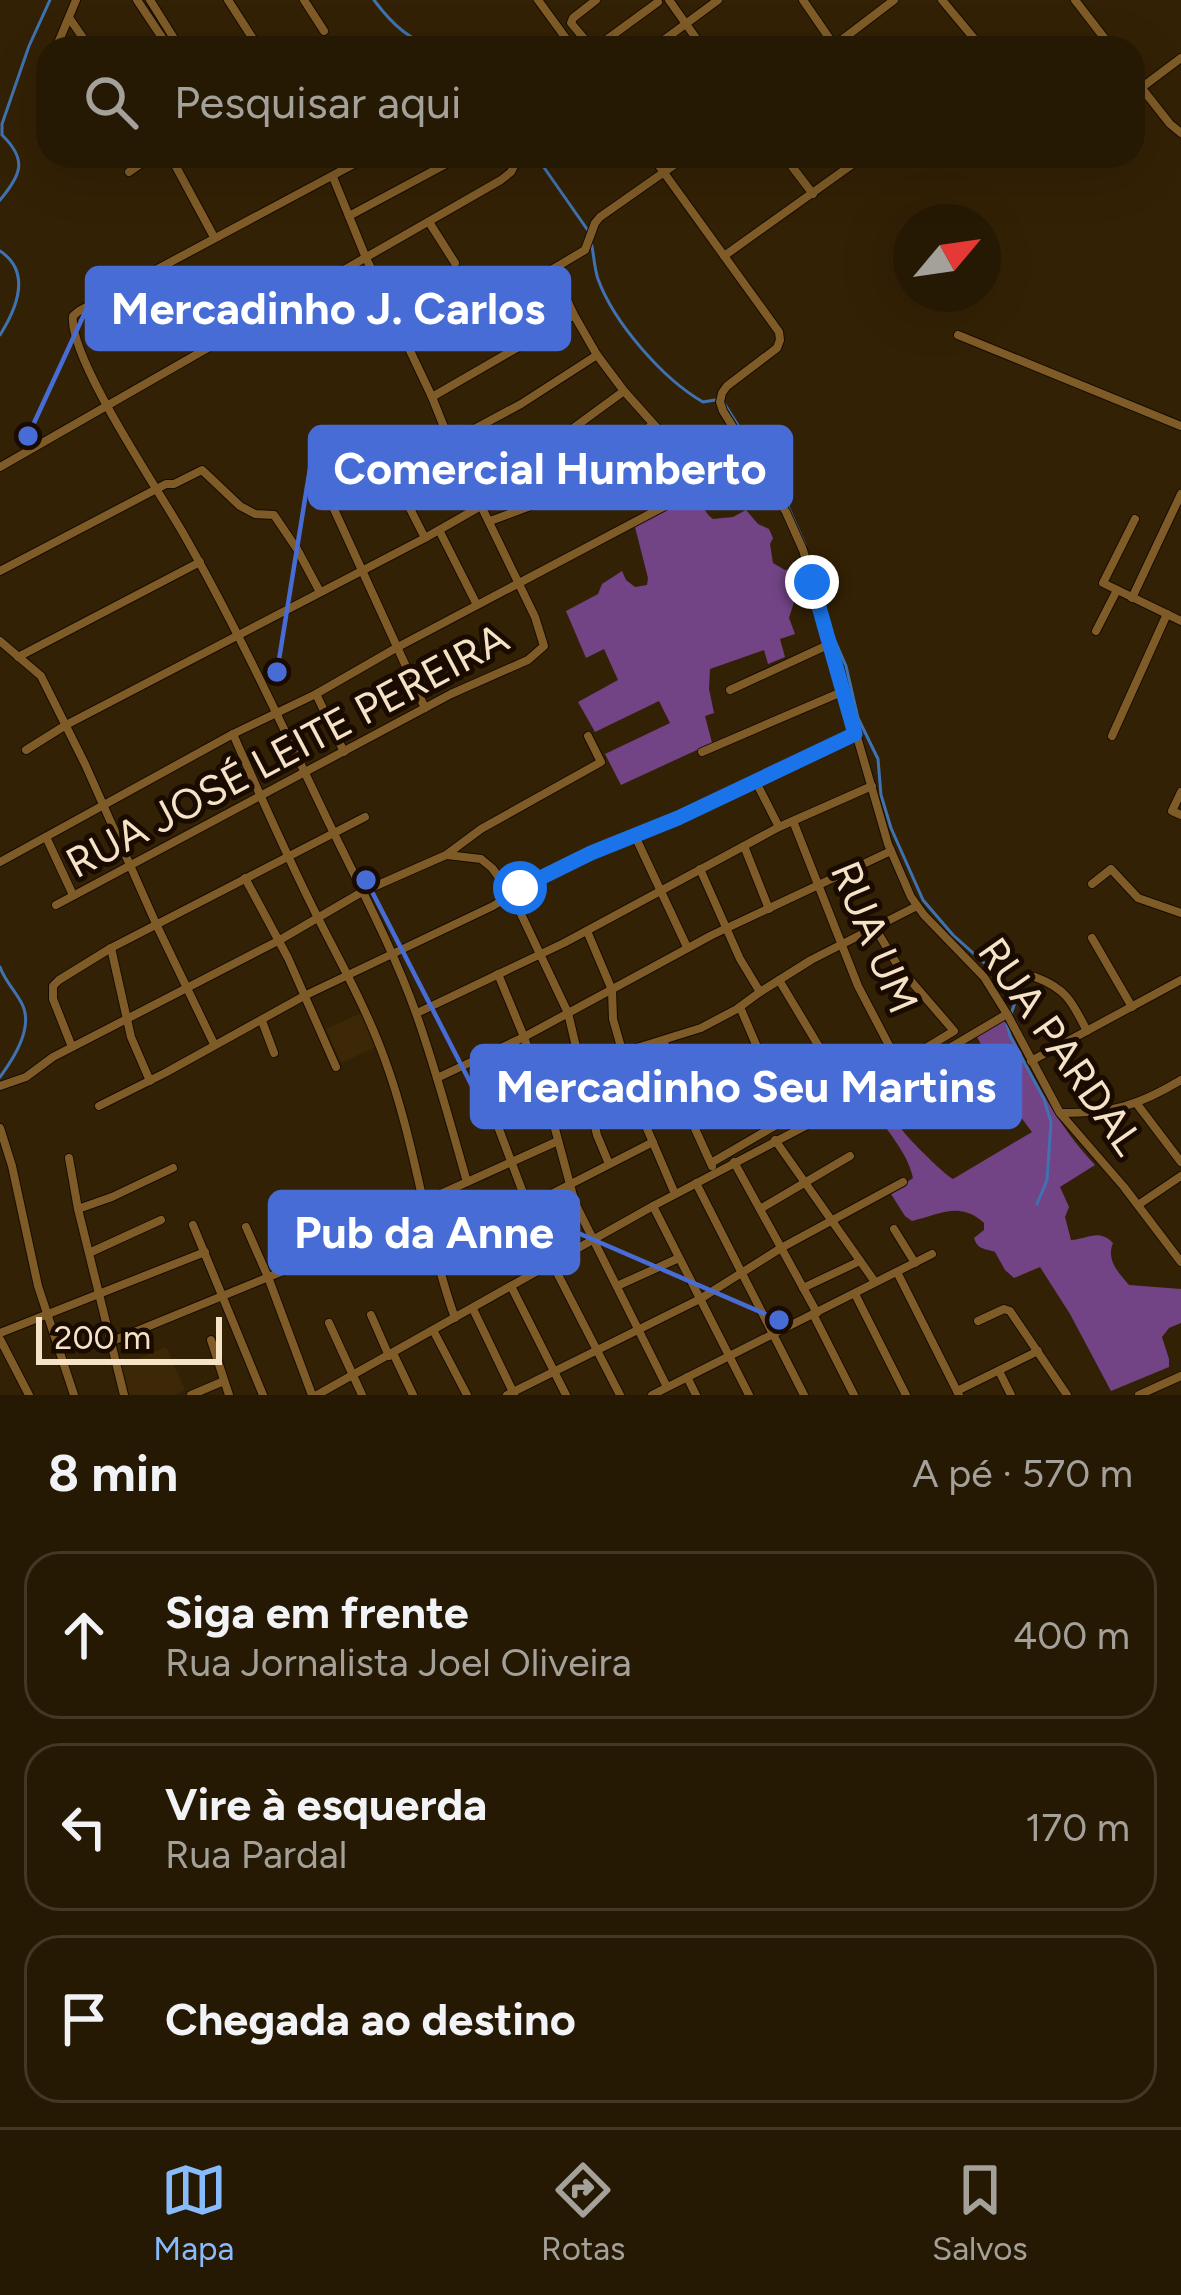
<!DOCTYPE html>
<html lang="pt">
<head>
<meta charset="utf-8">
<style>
  body { margin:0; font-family:Figtree,sans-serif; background:#2e220e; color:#f1f3f6 }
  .compass { position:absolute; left:893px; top:204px; width:108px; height:108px; border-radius:50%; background:#261904; box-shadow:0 12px 48px #0002; rotate:61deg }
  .scale { position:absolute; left:36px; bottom:30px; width:186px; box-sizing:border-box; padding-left:12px; border:6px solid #f6e2c7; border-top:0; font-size:33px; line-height:42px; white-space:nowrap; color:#f6e2c7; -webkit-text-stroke:9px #190b00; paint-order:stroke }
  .stop { position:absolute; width:36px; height:36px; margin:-27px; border:9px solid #1a73e8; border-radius:50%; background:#fff }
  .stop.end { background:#1a73e8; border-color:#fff; box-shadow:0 3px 12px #0008 }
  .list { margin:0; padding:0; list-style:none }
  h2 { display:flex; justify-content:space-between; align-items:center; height:156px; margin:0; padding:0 48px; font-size:51px }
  h2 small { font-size:39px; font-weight:400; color:#a4a09a }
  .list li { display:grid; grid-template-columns:78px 1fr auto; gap:36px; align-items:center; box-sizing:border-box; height:168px; margin:0 24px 24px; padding:0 24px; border:3px solid #423826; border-radius:36px }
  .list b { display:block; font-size:45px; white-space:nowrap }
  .list p { margin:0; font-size:39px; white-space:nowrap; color:#a4a09a }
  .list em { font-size:39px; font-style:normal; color:#a4a09a }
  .icon { flex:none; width:66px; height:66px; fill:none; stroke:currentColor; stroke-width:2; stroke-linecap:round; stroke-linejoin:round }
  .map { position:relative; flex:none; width:1181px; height:1395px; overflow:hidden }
  .search { position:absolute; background:#261904; box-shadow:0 12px 48px #0002; left:36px; right:36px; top:36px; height:132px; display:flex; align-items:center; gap:30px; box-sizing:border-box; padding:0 42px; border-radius:36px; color:#a4a09a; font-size:45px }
  .sheet { height:732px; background:#261904 }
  nav { display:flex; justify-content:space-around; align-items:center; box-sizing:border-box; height:168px; border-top:3px solid #423826; background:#261904; font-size:33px; color:#a4a09a }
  nav a { display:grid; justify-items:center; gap:6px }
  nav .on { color:#88bbfc }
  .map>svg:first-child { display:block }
  .built { fill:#3c2806 }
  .forest { fill:#724486 }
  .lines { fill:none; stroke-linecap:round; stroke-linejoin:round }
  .stream { stroke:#3f72b1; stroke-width:3 }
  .minor-casing { stroke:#170c01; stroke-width:10 }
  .minor { stroke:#7f5c27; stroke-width:8 }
  .route { stroke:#1a73e8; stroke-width:15 }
  .labels { text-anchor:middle; stroke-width:10; stroke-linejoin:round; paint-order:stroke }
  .street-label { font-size:42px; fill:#f6e2c7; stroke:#190b00 }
  .leader { fill:none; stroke:#486cd5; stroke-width:4.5 }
  .callout-dot { fill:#486cd5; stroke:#190b00; stroke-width:4.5 }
  .callout { fill:#486cd5; stroke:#486cd5; stroke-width:4.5 }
  .callout-label { font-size:45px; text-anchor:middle; font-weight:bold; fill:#fff }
</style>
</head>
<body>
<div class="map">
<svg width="1181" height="1395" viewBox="0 0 1181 1395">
  <rect width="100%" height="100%" fill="#332105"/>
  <g class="built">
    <path d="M361 1013 376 1047 341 1063 326 1029Z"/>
    <path d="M166 1347 185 1390 173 1395H129L120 1366Z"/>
  </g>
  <g class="forest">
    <path d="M694 494C702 502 704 513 713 519L733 517 746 510 758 524 769 529 773 538 770 544 773 563 785 570 799 567 808 595 794 602 789 618 795 634 780 639 785 657 768 664 764 650 710 669 709 689 714 713 705 716 712 743 621 785 605 754 670 723 659 701 595 732 578 702 618 680 604 649 586 658 566 611 598 594 602 584 622 571 626 580 635 587 647 585 648 578 635 527Z"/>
    <path d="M1004 1020C1032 1074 1053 1120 1095 1165L1060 1187 1069 1207 1065 1217 1071 1240C1088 1239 1099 1228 1113 1243 1106 1260 1118 1272 1129 1285L1181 1289V1323L1169 1328 1162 1337 1169 1359V1367L1111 1391 1070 1314 1040 1267 1014 1278 1005 1270 995 1252C984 1248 978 1250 974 1238L984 1230V1223C960 1201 941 1214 912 1221L905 1216 891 1194 913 1178C907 1150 885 1130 871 1105V1102L879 1097C891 1109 897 1126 909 1138 917 1147 945 1175 953 1179L1032 1132 975 1056 983 1048 977 1037Z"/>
  </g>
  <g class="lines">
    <g class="stream">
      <path d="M374 0C388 19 407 40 431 45 438 46 445 46 452 48"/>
      <path d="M536 156 589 232"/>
      <path d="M0 200C21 175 28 160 2 135V124L29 46 50 0"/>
      <path d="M591 242C594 254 594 267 598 279 614 323 663 379 703 402L715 400"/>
      <path d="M0 251C32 272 17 308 0 335"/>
      <path d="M724 403 786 502 805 545"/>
      <path d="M808 554 821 592"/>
      <path d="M824 602 827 618"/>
      <path d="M829 627 846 666 858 718 878 759 881 795 891 828 923 900 953 935 1001 978 1015 1003 1007 1024 1010 1036 1044 1099 1051 1122 1047 1180 1037 1204"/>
      <path d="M0 967C5 981 14 989 21 1002 35 1026 14 1058 0 1077"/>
    </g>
    <g class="minor-casing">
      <g id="minor">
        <path d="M137 0 169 48"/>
        <path d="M150 0 180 48"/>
        <path d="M228 0 259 48"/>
        <path d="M304 0 324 31"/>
        <path d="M538 0 573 48"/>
        <path d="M669 0 703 48"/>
        <path d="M803 0 836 48"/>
        <path d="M942 0 982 48"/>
        <path d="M1075 0 1112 48"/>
        <path d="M70 19 90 48"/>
        <path d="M56 48 76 0"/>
        <path d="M592 48 571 23 573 18 596 0"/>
        <path d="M595 48 658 2"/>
        <path d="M653 48 718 0"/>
        <path d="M831 48 894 0"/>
        <path d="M48 75V96"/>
        <path d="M1133 77 1170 124 1181 133"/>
        <path d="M1141 88 1181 58"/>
        <path d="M84 156 87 160"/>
        <path d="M369 156 79 311 73 316C68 357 159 491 183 533 236 626 280 721 326 817 358 883 393 948 417 1016 436 1070 451 1126 467 1182"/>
        <path d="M652 156 779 332 780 340 777 348 727 386 722 393 720 402 723 411 786 512 803 550 888 844 911 897 924 915 984 977 1007 1014 1060 1113 1124 1187 1181 1262"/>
        <path d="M784 156 813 194"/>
        <path d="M129 172C145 161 156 150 174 163L214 237"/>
        <path d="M349 216 461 156"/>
        <path d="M429 222 455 263"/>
        <path d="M724 256 864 156"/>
        <path d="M553 270 574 315 597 355 624 391 658 429 693 480 700 485"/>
        <path d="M958 335 1181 426"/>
        <path d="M410 349 479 313 585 250 595 223 600 217 687 156"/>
        <path d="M432 397 574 315"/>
        <path d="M450 442 521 404 597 355"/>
        <path d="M0 467 501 180 511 172 519 156"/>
        <path d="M470 483 568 432 624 391"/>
        <path d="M401 491 425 538"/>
        <path d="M328 496 425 708"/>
        <path d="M1135 519 1103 583 1181 621"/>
        <path d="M490 521C530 506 577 491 612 466 628 455 640 439 652 424"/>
        <path d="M439 530 477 605"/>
        <path d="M0 571 166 484H174L202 470 240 506 255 514 274 515 297 549 320 592"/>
        <path d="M1132 598 1181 494"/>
        <path d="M1096 631 1117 590"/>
        <path d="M0 641 41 676 85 764 157 926 214 1044"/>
        <path d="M18 657 200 562"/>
        <path d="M730 690 830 644"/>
        <path d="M316 694 344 752"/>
        <path d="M233 734C259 793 285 852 314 910 339 960 366 1007 385 1060 416 1144 425 1234 455 1318"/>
        <path d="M1112 736 1167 614"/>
        <path d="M26 750 66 725 425 538 481 506"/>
        <path d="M702 752 844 691"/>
        <path d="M756 782 779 827"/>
        <path d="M1181 792 1172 811 1181 815"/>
        <path d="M793 821 858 986 893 1053 906 1062"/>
        <path d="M635 836 687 947"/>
        <path d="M46 837 73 895"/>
        <path d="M744 846 769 909"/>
        <path d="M447 855 481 859 492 868 512 895 568 1013 597 1135 609 1164"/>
        <path d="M0 862 233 734 316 694 396 648 752 460"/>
        <path d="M700 869 740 959 760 992"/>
        <path d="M245 878 288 958 336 1067"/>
        <path d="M1092 884 1111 869 1138 898 1181 913"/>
        <path d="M56 905 451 694 528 660 544 646 535 617 450 442 432 397 366 258 333 177"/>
        <path d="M587 931 612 990 613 1019 639 1110 675 1194"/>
        <path d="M1092 938 1132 1007"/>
        <path d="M111 948 131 1037 150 1081"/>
        <path d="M498 974 524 1037 554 1125 575 1203 667 1387"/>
        <path d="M1035 977C1067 989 1072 1002 1087 1031"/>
        <path d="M779 980 848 1095"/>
        <path d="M740 1007 772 1082"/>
        <path d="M417 1013 564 943 779 827 872 786"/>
        <path d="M262 1021 274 1053"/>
        <path d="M664 1042 686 1109 712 1166"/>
        <path d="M72 1047 53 999V986L59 980 111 948 365 817"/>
        <path d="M1031 1061 1181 980"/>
        <path d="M437 1078 524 1037 712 935 891 851"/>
        <path d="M0 1086 26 1077 53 1057 278 941 362 892 446 855 481 829 601 762 588 736"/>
        <path d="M541 1086 624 1052 701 1028 737 1009 760 992 811 960 917 906"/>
        <path d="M488 1100 528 1206 552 1263 620 1395"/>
        <path d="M1137 1104 1181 1162"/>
        <path d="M99 1106 165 1073 304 996 493 906 526 885 546 878 591 853 678 818 855 734"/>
        <path d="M686 1109C736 1098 782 1081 824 1053"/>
        <path d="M1062 1113C1112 1113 1138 1106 1181 1080"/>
        <path d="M0 1128 12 1166 38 1286 74 1395"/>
        <path d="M775 1140 875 1282"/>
        <path d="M69 1158 78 1209 124 1395"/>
        <path d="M734 1162 817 1313"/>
        <path d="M711 1163 790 1117 848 1095 954 1031 898 966 875 928"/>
        <path d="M696 1183 804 1395"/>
        <path d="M423 1202 558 1141"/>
        <path d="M1138 1205 1181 1176"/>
        <path d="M653 1206 749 1395"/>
        <path d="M78 1209 112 1197 173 1168"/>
        <path d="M760 1209 850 1156"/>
        <path d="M193 1225 263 1395"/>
        <path d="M246 1227 268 1277 312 1395"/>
        <path d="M894 1229 915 1263"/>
        <path d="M434 1245 528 1206 653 1142"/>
        <path d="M89 1253 161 1220"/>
        <path d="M897 1272 959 1395"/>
        <path d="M511 1286 566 1395"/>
        <path d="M617 1286 679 1258"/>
        <path d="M803 1288 860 1261"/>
        <path d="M855 1294 906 1395"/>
        <path d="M473 1309 514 1394"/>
        <path d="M813 1314 854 1395"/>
        <path d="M371 1315 389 1356"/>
        <path d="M978 1321 1004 1309 1010 1311 1067 1395"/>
        <path d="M329 1323 362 1395"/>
        <path d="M433 1330 467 1395"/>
        <path d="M0 1333 205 1252"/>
        <path d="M0 1339 29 1395"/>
        <path d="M211 1340 229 1395"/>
        <path d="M110 1342 298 1265"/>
        <path d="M393 1353 413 1395"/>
        <path d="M999 1371 1011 1395"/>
        <path d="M687 1377 696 1395"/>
        <path d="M957 1391 1038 1351"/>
        <path d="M191 1395 224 1381"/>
        <path d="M317 1395 653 1206 914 1069 1007 1014"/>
        <path d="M507 1395 700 1299 781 1248 903 1182"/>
        <path d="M652 1395 932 1254"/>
        <path d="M1139 1395 1181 1376"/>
      </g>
    </g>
    <use href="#minor" class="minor"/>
  </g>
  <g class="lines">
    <path class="route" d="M520 888 591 853 678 818 855 734 812 582"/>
  </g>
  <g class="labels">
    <g class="street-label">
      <text transform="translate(287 750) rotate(-28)" y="15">RUA JOSÉ LEITE PEREIRA</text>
      <text transform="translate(875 937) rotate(67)" y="15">RUA UM</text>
      <text transform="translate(1061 1046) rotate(55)" y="15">RUA PARDAL</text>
    </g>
  </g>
  <path class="leader" d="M28 436L87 308M277 672L310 468M366 880L472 1086M779 1320L578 1233"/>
  <g class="callout-dot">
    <circle cx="28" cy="436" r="12"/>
    <circle cx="277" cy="672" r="12"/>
    <circle cx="366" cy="880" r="12"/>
    <circle cx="779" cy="1320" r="12"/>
  </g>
  <g class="callout">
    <rect x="87" y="268" width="482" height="81" rx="12"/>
    <rect x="310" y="427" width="481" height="81" rx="12"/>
    <rect x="472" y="1046" width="548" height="81" rx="12"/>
    <rect x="270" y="1192" width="308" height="81" rx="12"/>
  </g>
  <g class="callout-label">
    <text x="328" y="324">Mercadinho J. Carlos</text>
    <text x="550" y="484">Comercial Humberto</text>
    <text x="746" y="1102">Mercadinho Seu Martins</text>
    <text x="424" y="1248">Pub da Anne</text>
  </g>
</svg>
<svg class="compass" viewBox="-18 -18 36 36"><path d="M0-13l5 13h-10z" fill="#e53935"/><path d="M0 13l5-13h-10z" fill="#a4a09a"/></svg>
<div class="scale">200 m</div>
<div class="stop" style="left:520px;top:888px"></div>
<div class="stop end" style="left:812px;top:582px"></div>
<div class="search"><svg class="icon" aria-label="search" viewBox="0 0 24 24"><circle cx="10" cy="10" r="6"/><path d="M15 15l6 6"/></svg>Pesquisar aqui</div>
</div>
<section class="sheet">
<h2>8 min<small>A pé · 570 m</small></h2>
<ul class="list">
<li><svg class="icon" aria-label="ahead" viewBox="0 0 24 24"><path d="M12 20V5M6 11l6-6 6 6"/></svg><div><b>Siga em frente</b><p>Rua Jornalista Joel Oliveira</p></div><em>400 m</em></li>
<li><svg class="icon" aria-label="left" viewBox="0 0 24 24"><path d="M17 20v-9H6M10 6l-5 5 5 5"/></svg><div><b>Vire à esquerda</b><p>Rua Pardal</p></div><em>170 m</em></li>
<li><svg class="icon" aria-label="arrive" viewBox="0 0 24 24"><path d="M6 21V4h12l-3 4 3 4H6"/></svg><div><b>Chegada ao destino</b></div></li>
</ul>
</section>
<nav>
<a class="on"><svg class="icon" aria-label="map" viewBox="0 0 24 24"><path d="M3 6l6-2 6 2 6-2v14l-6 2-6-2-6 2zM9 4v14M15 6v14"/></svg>Mapa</a>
<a><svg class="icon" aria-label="directions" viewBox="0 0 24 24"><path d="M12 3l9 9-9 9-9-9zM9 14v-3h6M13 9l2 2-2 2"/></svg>Rotas</a>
<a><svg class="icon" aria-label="saved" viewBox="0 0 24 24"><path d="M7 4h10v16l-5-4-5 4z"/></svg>Salvos</a>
</nav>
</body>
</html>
